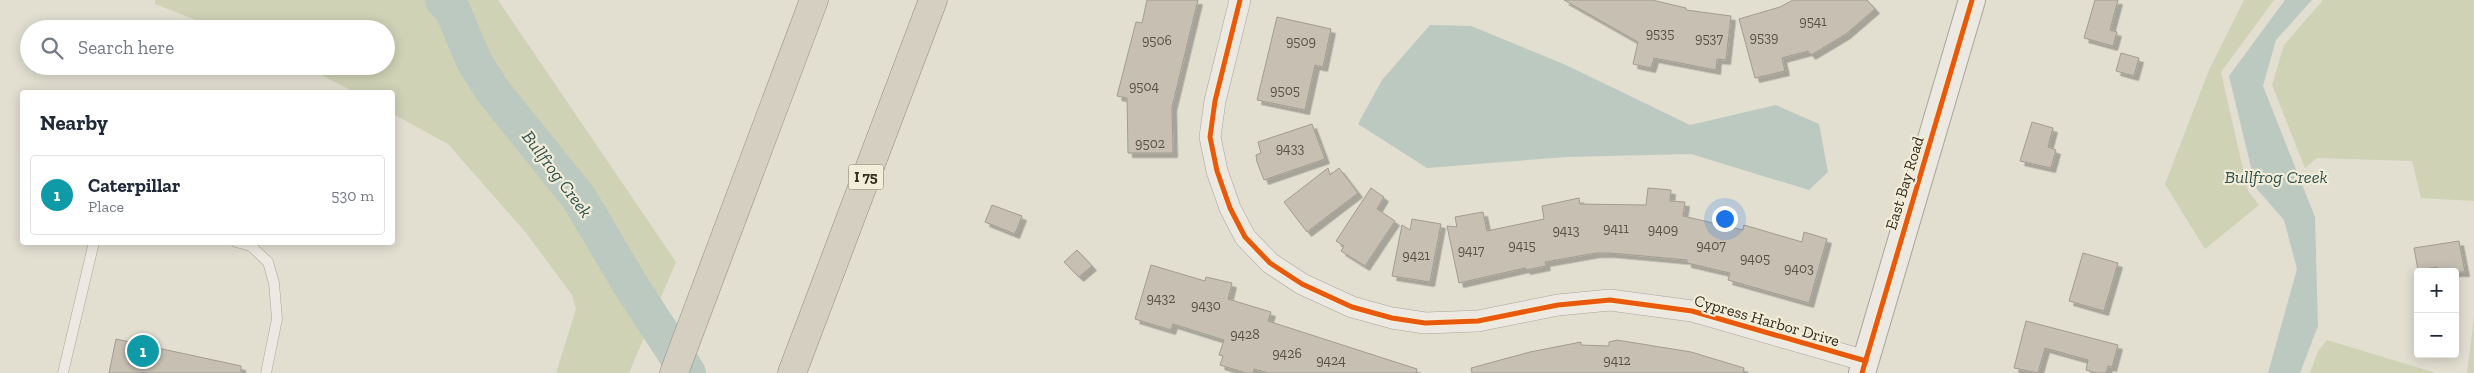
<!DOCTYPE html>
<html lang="en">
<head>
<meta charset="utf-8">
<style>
  body { margin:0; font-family:"Zilla Slab",serif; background:#f6f6f7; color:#1f2937 }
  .controls { position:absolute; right:15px; bottom:15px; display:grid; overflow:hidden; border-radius:5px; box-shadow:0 2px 12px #0003 }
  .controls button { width:45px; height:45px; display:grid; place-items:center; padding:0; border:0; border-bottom:1px solid #e0e1e3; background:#fff; color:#1f2937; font:25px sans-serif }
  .you { position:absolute; left:1724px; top:218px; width:18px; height:18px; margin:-12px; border:4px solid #fff; border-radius:50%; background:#1a73e8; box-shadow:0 0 0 8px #1a73e833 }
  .badge { display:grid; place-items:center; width:32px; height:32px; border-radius:50%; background:#1a73e8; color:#fff; font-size:16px; font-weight:700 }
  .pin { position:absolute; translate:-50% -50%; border:2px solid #fff; box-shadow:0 1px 5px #0006 }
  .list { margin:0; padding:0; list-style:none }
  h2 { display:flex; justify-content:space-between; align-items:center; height:65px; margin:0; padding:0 20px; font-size:21px }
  h2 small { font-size:16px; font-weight:400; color:#747a83 }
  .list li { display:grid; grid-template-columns:32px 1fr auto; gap:15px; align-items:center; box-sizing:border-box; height:80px; margin:0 10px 10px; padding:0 10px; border:1px solid #e0e1e3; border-radius:5px }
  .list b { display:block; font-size:19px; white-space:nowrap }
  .list p { margin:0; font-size:16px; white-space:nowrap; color:#747a83 }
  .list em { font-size:16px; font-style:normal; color:#747a83 }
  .icon { flex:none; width:28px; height:28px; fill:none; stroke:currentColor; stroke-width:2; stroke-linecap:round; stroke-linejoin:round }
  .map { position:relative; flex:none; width:2474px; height:373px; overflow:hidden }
  .search { position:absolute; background:#fff; box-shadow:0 2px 12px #0003; left:20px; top:20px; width:375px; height:55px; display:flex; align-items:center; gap:12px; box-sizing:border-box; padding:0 18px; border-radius:28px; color:#747a83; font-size:19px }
  .panel { position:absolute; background:#fff; box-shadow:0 2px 12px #0003; left:20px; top:90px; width:375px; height:155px; border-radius:5px }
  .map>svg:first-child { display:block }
  .green { fill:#cfd2b5 }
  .water { fill:#bbc9c1 }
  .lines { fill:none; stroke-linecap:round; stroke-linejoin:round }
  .river { stroke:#bbc9c1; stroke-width:36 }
  .building { fill:#c6bfb2; stroke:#a29b90; filter:url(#shadow) }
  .service-casing { stroke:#a8a499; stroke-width:11 }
  .minor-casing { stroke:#a8a499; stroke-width:22 }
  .tertiary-casing { stroke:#a8a499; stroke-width:28 }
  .motorway-casing { stroke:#8e8a80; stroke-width:29 }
  .service { stroke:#ebe9e1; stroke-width:10 }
  .minor { stroke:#ebe9e1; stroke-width:21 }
  .tertiary { stroke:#ebe9e1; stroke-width:26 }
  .motorway { stroke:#d5cfc2; stroke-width:28 }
  .cycleway-casing { stroke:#f2edd8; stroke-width:8 }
  .cycleway { stroke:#e8590c; stroke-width:5 }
  .labels { text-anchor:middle; stroke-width:4.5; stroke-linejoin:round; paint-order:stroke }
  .number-label { font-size:14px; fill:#5b5246 }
  .shield { fill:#f2edd8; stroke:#6f6759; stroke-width:1 }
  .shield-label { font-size:15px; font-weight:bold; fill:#372d22 }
  .street-label { font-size:16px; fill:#372d22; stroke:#f2edd8 }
  .water-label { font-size:18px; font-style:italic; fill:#335455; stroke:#f2edd8 }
</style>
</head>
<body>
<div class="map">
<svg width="2474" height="373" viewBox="0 0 2474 373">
  <defs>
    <filter id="shadow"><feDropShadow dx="4.5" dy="4.5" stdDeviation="0" flood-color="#0004"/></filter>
  </defs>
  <rect width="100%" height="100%" fill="#e2dfd1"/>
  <g class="green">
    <path d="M155 0H498L676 262 629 373H556L576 309 572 295 527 234 448 144 393 114 392 92H354L304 66H386V29H219L155 4Z"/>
    <path d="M2244 0H2274L2221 72 2248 191 2259 205 2205 249 2165 184 2209 70Z"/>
    <path d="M2323 0H2474V201L2421 198 2412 161 2317 158 2305 168 2272 85 2284 45Z"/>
    <path d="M2474 318V373H2467Z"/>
    <path d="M2327 340 2436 373H2310L2318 351Z"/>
  </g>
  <g class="water">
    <path d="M2285 0H2312L2276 40 2263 86 2315 217 2318 326 2300 373H2268L2297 269 2284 220 2256 188 2229 76Z"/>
    <path d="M1430 25 1471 26 1566 65 1690 125 1776 105 1819 124 1828 172 1809 190 1691 154 1566 157 1427 168 1358 124 1382 80Z"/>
  </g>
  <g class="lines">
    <path class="river" d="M443 0 452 9 474 61 492 90 579 198 633 289 688 373"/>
  </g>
  <g class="building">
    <path d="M1147 0H1198L1172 107 1173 153H1128L1127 98 1117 96 1136 22 1142 23Z"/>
    <path d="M1564 0H1652L1686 8V10L1731 16 1726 60 1717 59 1716 70 1654 58 1651 68 1633 64 1638 42Z"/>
    <path d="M1793 0H1867L1875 9 1846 34 1811 55 1808 51 1782 58 1785 71 1755 78 1739 19 1780 7Z"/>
    <path d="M2095 0H2118L2110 30 2117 32 2113 46 2084 38Z"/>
    <path d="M1277 17 1331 29 1323 67 1315 65 1305 110 1257 100Z"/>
    <path d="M2121 53 2139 58 2134 76 2116 71Z"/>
    <path d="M2032 122 2053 128 2048 147 2056 150 2051 168 2020 161Z"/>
    <path d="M1312 124 1325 159 1264 180 1257 162 1256 155 1261 153 1258 142Z"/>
    <path d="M1328 168 1330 175 1339 168 1358 193 1307 232 1284 202Z"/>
    <path d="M1371 188 1384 197 1377 209 1395 221 1365 266 1341 251 1344 246 1336 241Z"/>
    <path d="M1648 188 1671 190 1670 201 1685 202 1683 216 1743 230 1744 225 1802 242 1804 232 1827 239 1809 303 1728 280 1730 273 1687 263V260L1611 253H1596L1545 262 1546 266 1526 270 1525 268 1459 283 1447 226 1457 227 1455 217 1483 212 1487 231 1544 219 1542 206 1579 198 1580 204 1646 205Z"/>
    <path d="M992 205 1022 216 1015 234 985 222Z"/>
    <path d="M1412 219 1441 224 1430 282 1392 276 1402 225 1410 230Z"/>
    <path d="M2459 241 2465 272H2438L2437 267 2418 270 2414 248Z"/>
    <path d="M1077 250 1092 266 1079 277 1064 262Z"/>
    <path d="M2083 253 2118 263 2104 311 2069 301Z"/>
    <path d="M1151 265 1205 281 1206 277 1232 283 1228 299 1271 312 1268 321 1417 369 1416 373H1269L1254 369 1253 373H1246L1220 365 1223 356 1219 355 1224 340 1173 324 1171 330 1135 319Z"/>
    <path d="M2026 321 2118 345 2112 367 2108 366 2106 373H2096L2086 370 2088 360 2045 348 2038 373 2014 368Z"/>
    <path d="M116 339 241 366V373H109Z"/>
    <path d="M1617 340 1691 352 1744 368 1743 373H1472L1471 368 1530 352 1581 342V345L1609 346V342Z"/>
  </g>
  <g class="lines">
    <g class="service-casing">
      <g id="service">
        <path d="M236 242 251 246 268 262 274 283 277 319 266 373"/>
        <path d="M63 373 94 242"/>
      </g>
    </g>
    <g class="minor-casing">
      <path id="minor" d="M1240 0 1215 101 1210 137 1217 171 1230 208 1245 237 1270 263 1302 284 1352 307 1392 318 1425 323 1478 321 1558 305 1610 300 1692 311 1866 361"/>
    </g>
    <g class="tertiary-casing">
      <path id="tertiary" d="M1862 373 1972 0"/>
    </g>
    <g class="motorway-casing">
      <g id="motorway">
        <path d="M674 373 814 0"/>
        <path d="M792 373 933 0"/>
      </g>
    </g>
    <use href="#service" class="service"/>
    <use href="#minor" class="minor"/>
    <use href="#tertiary" class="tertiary"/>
    <use href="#motorway" class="motorway"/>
    <g class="cycleway-casing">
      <g id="cycleway">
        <path d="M1240 0 1215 101 1210 137 1217 171 1230 208 1245 237 1270 263 1302 284 1352 307 1392 318 1425 323 1478 321 1558 305 1610 300 1692 311 1866 361"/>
        <path d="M1862 373 1972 0"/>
      </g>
    </g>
    <use href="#cycleway" class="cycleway"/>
  </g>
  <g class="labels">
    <g class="number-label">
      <text x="1813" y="26">9541</text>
      <text x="1660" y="38">9535</text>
      <text x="1764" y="42">9539</text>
      <text x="1709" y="43">9537</text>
      <text x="1157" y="45">9506</text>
      <text x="1301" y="46">9509</text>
      <text x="1144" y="91">9504</text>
      <text x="1285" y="95">9505</text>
      <text x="1150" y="148">9502</text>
      <text x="1290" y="153">9433</text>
      <text x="1616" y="233">9411</text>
      <text x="1663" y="234">9409</text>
      <text x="1566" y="235">9413</text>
      <text x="1522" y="250">9415</text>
      <text x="1711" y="250">9407</text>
      <text x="1471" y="255">9417</text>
      <text x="1416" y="260">9421</text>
      <text x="1755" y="263">9405</text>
      <text x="1799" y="273">9403</text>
      <text x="1161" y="303">9432</text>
      <text x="1206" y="310">9430</text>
      <text x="1245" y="339">9428</text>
      <text x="1287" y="358">9426</text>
      <text x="1331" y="365">9424</text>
      <text x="1617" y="365">9412</text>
    </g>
    <rect class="shield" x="848.5" y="164.5" width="35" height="25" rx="4"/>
    <g class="shield-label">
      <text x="866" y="182">I 75</text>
    </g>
    <g class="street-label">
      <text transform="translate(1904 183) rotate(-73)" y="6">East Bay Road</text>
      <text transform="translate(1767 320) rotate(16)" y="6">Cypress Harbor Drive</text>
    </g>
    <g class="water-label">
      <text transform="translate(557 174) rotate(53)" y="6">Bullfrog Creek</text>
      <text x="2276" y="183">Bullfrog Creek</text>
    </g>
  </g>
</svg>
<div class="controls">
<button>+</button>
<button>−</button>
</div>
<div class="you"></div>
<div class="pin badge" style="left:143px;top:351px;background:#0f9aa8">1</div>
<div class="search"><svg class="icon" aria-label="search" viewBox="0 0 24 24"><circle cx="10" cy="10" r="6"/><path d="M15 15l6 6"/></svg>Search here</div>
<section class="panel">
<h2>Nearby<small></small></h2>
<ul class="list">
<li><span class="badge" style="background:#0f9aa8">1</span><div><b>Caterpillar</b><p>Place</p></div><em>530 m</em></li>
</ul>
</section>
</div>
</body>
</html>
